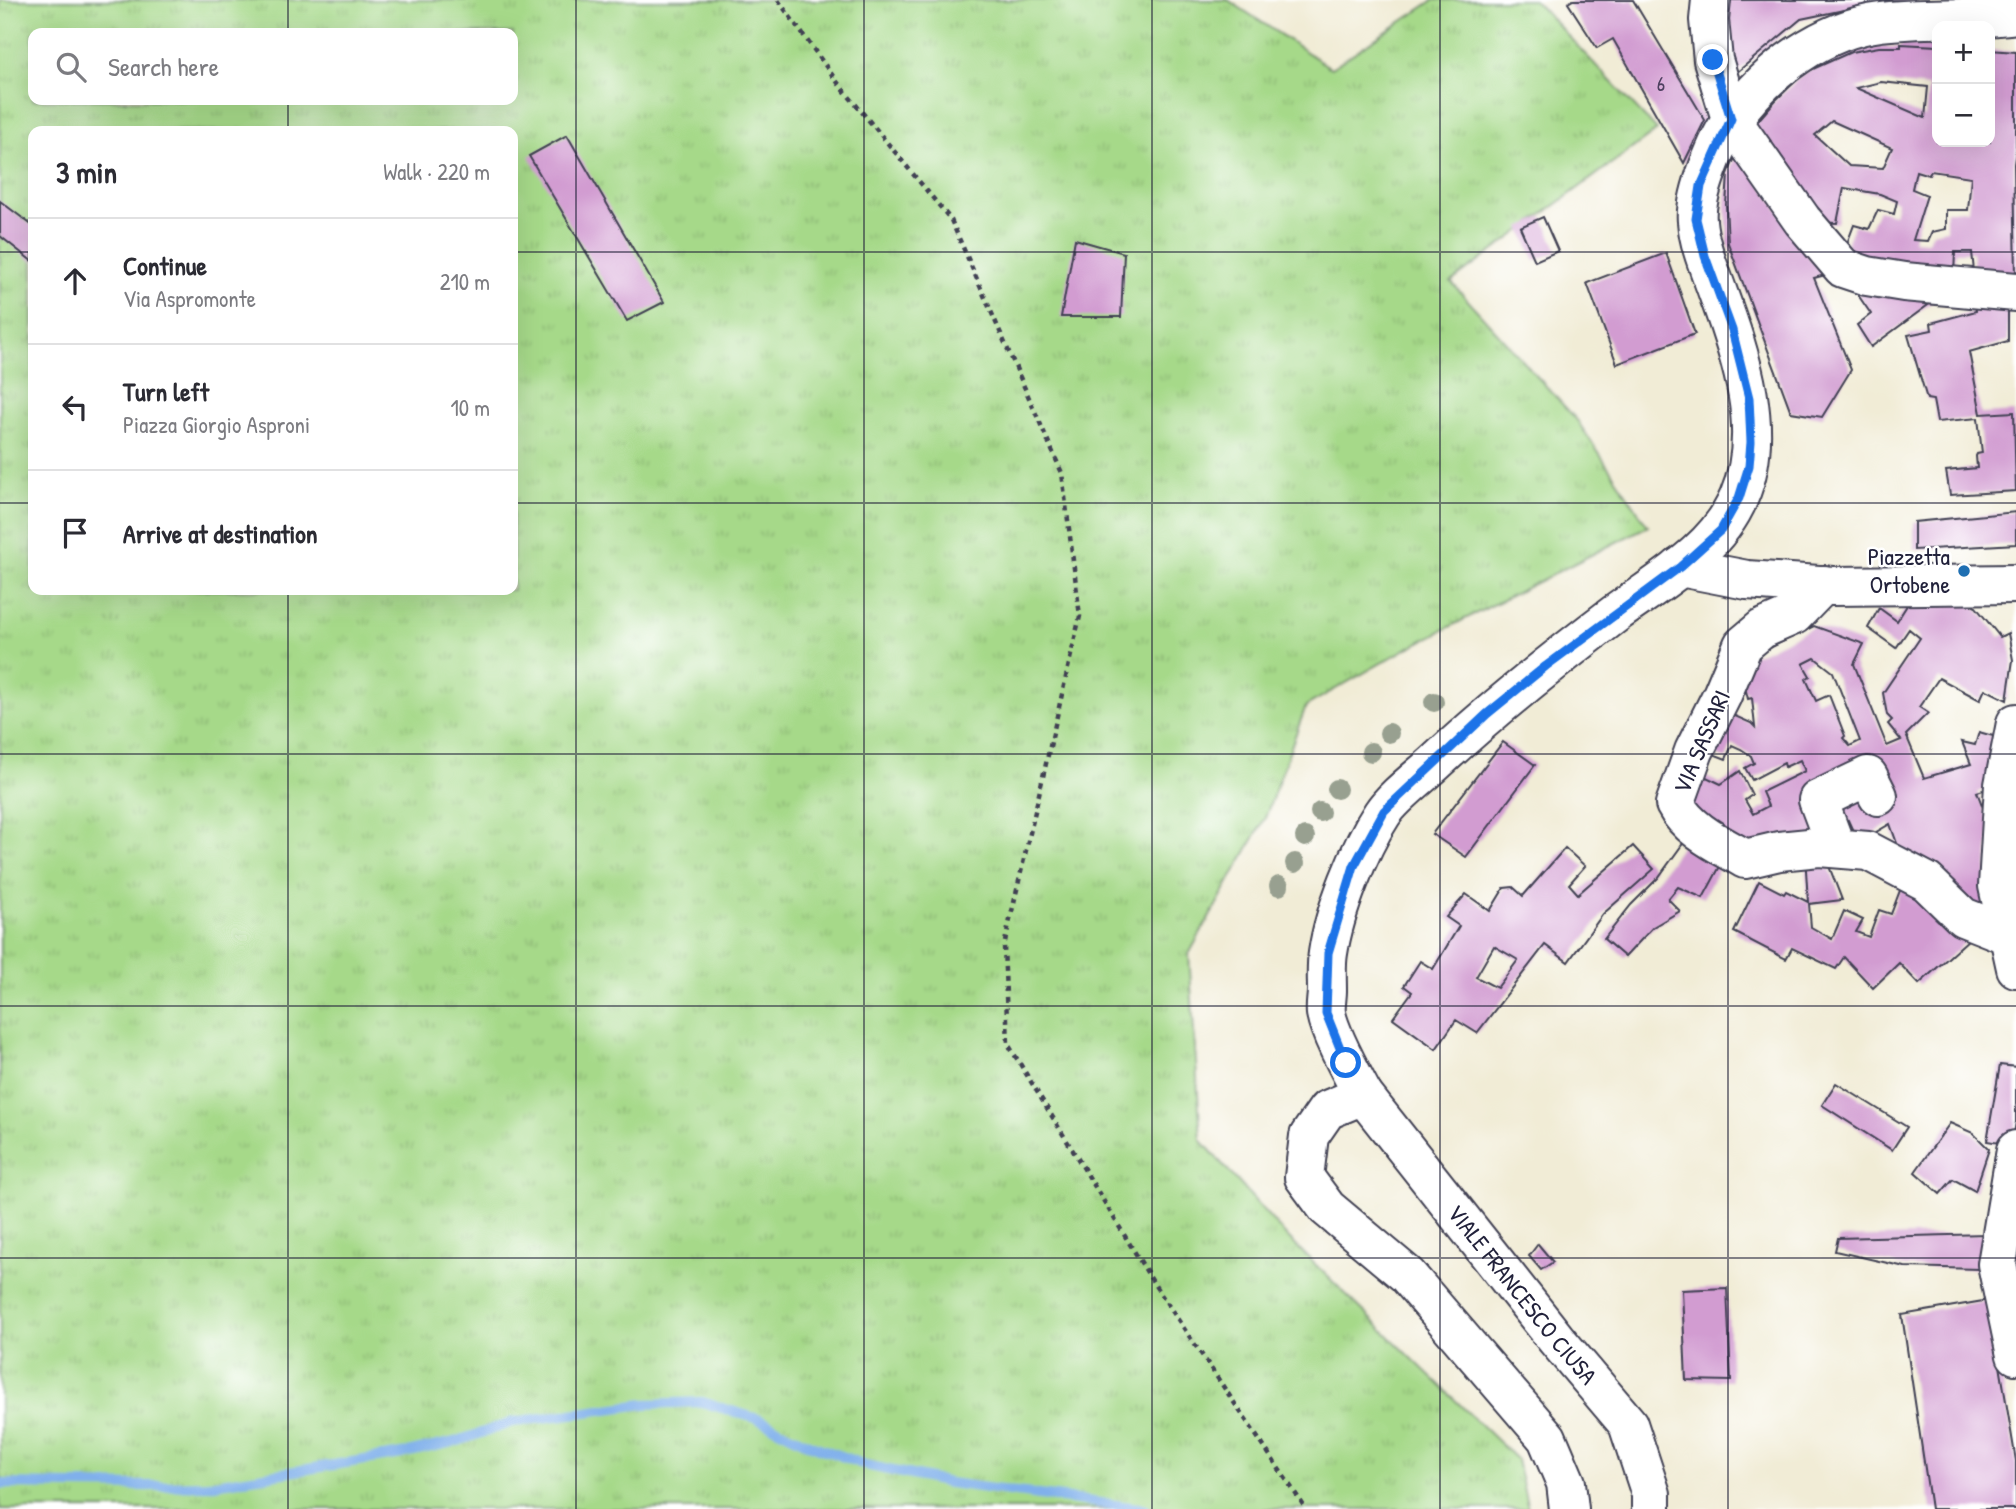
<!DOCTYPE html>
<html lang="en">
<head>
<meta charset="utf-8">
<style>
  body { margin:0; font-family:"Patrick Hand",sans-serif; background:#f7f7f7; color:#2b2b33 }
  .controls { position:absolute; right:21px; top:21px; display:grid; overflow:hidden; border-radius:14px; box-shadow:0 7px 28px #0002 }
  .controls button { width:63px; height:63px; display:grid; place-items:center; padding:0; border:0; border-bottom:2px solid #e1e1e2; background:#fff; color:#2b2b33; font:35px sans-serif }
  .stop { position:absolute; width:21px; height:21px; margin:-16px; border:5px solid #1a73e8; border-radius:50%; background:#fff }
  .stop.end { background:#1a73e8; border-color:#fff; box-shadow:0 2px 7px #0008 }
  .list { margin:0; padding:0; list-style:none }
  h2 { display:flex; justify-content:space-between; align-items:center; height:91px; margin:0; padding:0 28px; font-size:30px }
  h2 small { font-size:23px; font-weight:400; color:#7c7c81 }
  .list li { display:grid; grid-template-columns:46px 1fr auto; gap:21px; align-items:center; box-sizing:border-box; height:126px; padding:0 28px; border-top:2px solid #e1e1e2 }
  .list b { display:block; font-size:26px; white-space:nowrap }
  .list p { margin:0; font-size:23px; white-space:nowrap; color:#7c7c81 }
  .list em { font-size:23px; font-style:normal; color:#7c7c81 }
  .icon { flex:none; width:38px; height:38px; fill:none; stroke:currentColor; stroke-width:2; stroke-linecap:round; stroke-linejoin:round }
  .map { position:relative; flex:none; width:2016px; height:1509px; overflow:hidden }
  .search { position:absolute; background:#fff; box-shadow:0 7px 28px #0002; left:28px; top:28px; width:490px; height:77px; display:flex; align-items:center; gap:18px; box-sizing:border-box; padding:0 24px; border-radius:14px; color:#7c7c81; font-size:26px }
  .panel { position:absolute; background:#fff; box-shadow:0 7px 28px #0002; left:28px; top:126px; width:490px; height:469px; border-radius:14px }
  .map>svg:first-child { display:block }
  .grass { fill:url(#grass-tufts); stroke:#647e62; stroke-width:2; fill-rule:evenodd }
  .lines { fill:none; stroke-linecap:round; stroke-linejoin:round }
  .stream { stroke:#80b0eb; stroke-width:10 }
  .building { fill:#d29cd1; fill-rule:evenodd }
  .minor-casing { stroke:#414052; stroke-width:42 }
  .major-casing { stroke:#414052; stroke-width:42 }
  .path { stroke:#414052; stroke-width:4.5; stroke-dasharray:5 5; stroke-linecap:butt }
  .minor { stroke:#fff; stroke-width:38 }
  .major { stroke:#fff; stroke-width:38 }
  .tree { fill:#98a090 }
  .route { stroke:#1a73e8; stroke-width:9 }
  .grid { fill:none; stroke:#22223b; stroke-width:2; stroke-opacity:0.55 }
  .poi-dot { fill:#1f6fb2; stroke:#fff; stroke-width:2.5 }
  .labels { text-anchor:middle; stroke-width:5; stroke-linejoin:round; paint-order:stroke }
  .number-label { font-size:21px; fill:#4e4060 }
  .poi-label { font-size:24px; fill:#22223b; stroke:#fff; text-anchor:end }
  .street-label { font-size:24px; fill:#22223b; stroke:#fff }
</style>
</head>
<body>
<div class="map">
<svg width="2016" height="1509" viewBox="0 0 2016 1509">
  <defs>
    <pattern id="grass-tufts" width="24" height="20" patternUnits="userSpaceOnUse" patternTransform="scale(1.75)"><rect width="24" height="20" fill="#a6d989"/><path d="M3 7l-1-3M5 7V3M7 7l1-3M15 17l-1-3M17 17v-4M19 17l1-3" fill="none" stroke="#8fba77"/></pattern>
  </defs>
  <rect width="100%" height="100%" fill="#fff"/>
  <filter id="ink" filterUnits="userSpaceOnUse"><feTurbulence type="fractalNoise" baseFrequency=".0143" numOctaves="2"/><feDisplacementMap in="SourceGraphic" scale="14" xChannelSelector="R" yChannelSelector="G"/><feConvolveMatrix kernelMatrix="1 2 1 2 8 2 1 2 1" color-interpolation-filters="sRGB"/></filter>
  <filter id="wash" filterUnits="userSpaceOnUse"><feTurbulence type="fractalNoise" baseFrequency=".00686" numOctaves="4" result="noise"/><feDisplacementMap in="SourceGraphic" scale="28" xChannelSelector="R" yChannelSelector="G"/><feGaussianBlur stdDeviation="1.57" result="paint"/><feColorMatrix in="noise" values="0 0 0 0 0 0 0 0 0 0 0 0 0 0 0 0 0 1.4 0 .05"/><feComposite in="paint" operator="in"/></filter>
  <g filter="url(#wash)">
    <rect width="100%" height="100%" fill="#f1ecd6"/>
    <path class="grass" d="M0 0H1228L1331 68 1434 0H1534L1657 130 1451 282 1576 419 1648 526 1406 649 1306 706 1265 818 1189 954 1201 1140 1288 1238 1517 1460 1528 1509H0ZM33 33H513V100H33ZM33 131H513V590H33Z"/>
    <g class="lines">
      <path class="stream" d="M0 1484 147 1486 208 1485 402 1454 458 1441 513 1422 644 1404 702 1402 758 1419 811 1445 865 1465 949 1483 1145 1509"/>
    </g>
    <g id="blocks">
      <g class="building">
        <path d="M1573 0H1633L1705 120 1684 163 1613 39 1597 48 1568 3Z"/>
        <path d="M1726 0H1907V2L1863 6 1801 19 1736 73 1728 60Z"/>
        <path d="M1901 44 1937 46V142H1990V50L2016 52V150L2014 164 2016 277 1975 281 1972 252H1955L1954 275 1843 254 1854 225 1869 229 1878 210 1894 214 1897 201 1880 194 1844 188 1837 223 1815 222 1750 130 1775 101 1804 73 1851 52 1879 47H1901ZM1881 82 1928 87 1925 118 1856 88ZM1832 121 1892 148 1883 168 1849 166 1815 135ZM1916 171 1929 175 1931 171 1971 177 1968 210H1946V229L1932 232 1928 241 1913 240 1927 195 1912 189Z"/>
        <path d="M567 135 664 302 627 321 529 156Z"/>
        <path d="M1736 155 1744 157 1812 262 1829 274 1814 278 1851 370 1822 417 1791 412 1728 243 1726 205 1728 174Z"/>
        <path d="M0 201 33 226V262L0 236Z"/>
        <path d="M1543 217 1558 251 1535 261 1520 227Z"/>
        <path d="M1075 239 1124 253 1121 317H1061Z"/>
        <path d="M1666 253 1695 334 1617 364 1587 283Z"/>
        <path d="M1859 289 1943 294 1871 347 1857 325 1871 314 1858 295Z"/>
        <path d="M1975 302 2008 308V341L1969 352 1981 414 2014 412 2016 491 1950 495 1946 471 1977 468 1976 456 1977 454 1982 453 1978 418 1937 422 1933 400 1927 399 1908 335 1932 330 1931 323 1976 311Z"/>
        <path d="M2016 512V544L1914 550V522Z"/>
        <path d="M1945 592 1976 607 2000 637 2008 633 2013 660 2007 700 1985 689 1980 700 1939 678 1919 707 1928 713 1906 735 1924 778 1971 764 1962 742 1975 745 1979 732 2000 738 1990 788 1977 792 1990 826 1985 905 1970 912 1932 876 1902 857 1890 824 1864 839 1857 840 1848 820 1837 824 1829 804 1867 782 1875 801 1883 797 1870 769 1857 778 1856 774 1810 798 1825 833 1808 839 1750 846 1748 844 1734 848 1725 845 1701 823 1682 797 1696 772 1721 784 1740 771 1752 795 1745 800 1753 814 1768 806 1762 792 1805 771 1800 760 1785 767 1784 763 1752 780 1745 768 1754 763 1751 756 1741 749 1732 745 1726 759 1708 752 1726 712 1751 723 1755 727 1752 698 1748 699 1746 691 1737 685 1748 656 1762 652 1814 626 1864 644 1854 664 1887 746 1901 740 1888 724 1892 720 1887 715 1883 693 1920 638 1909 629 1896 648 1868 628 1879 608 1897 621 1911 599H1932L1931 593ZM1815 658 1833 672 1860 741 1850 746 1843 738 1845 736 1829 695 1816 701 1806 679 1810 676 1803 664Z"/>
        <path d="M1503 742 1535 765 1466 857 1432 834Z"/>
        <path d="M1687 838 1724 859 1703 898 1678 887 1668 899 1680 911 1653 927 1625 957 1604 939 1631 905 1658 878Z"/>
        <path d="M1633 846 1654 869 1603 914 1568 962 1545 945 1477 1033 1456 1020 1436 1049 1393 1018 1412 992 1404 986 1420 961 1433 969 1459 926 1446 917 1466 894 1490 911 1504 888 1513 887 1523 896 1565 848 1585 866 1569 884 1578 894ZM1494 946 1518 960 1497 988 1476 977Z"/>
        <path d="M1805 854 1825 856 1842 900 1809 904 1811 927 1832 939 1844 911 1863 920 1856 932 1869 937 1879 910 1891 914 1904 880 1969 939 1919 984 1899 963 1873 988 1844 957 1836 969 1792 948 1786 959 1734 932 1759 881 1784 894 1786 891 1808 902Z"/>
        <path d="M2000 1065 2016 1067V1122L2012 1145 1987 1141Z"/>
        <path d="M1836 1083 1907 1127 1892 1150 1822 1105Z"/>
        <path d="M1950 1123 1973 1133 1989 1149 1975 1191 1953 1179 1940 1194 1915 1172Z"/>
        <path d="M1986 1234 1979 1269 1905 1267 1835 1251 1838 1238Z"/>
        <path d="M1538 1244 1553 1262 1541 1270 1529 1256Z"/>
        <path d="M1727 1288 1731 1381 1686 1380 1682 1290Z"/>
        <path d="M1989 1300 2016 1461V1509H1931L1902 1315Z"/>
      </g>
    </g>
  </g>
  <g filter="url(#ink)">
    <use href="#blocks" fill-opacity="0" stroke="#414052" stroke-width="2"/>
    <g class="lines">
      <g class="minor-casing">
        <g id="minor">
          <path d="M1711 0 1709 20 1713 60 1731 119 1802 220 1843 268 1867 276 1904 282 2016 292"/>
          <path d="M1680 567 1747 580 1833 586 2016 584"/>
          <path d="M1823 585 1794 615 1762 629 1743 645 1722 695 1694 751 1675 804C1688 830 1721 845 1745 859L1779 851 1819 847 1868 851 1927 882 1963 917 2016 938"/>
          <path d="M2016 723 2004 785 1998 886 2016 968"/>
          <path d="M1836 848 1818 800 1868 776 1878 796"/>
          <path d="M1363 1095C1352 1074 1330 1035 1326 1013 1325 1006 1327 997 1327 991 1327 978 1326 965 1328 953 1334 912 1359 849 1382 814 1394 796 1420 777 1436 762 1493 709 1553 661 1615 614 1659 582 1717 550 1739 497 1767 432 1741 356 1718 293 1710 270 1699 246 1697 221 1694 196 1718 137 1734 117 1768 70 1823 29 1881 22 1926 16 1971 21 2016 14"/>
          <path d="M2016 1150 1997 1264 2016 1355"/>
        </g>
      </g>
      <g class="major-casing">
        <g id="major">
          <path id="s1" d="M1569 1509 1566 1483 1547 1438 1407 1275 1327 1208 1304 1177 1309 1136 1327 1110 1363 1095 1556 1339 1628 1424 1651 1494V1509"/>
        </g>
      </g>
      <path class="path" d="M778 0 838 83 951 220 1062 473 1080 616 1004 946 1008 1044 1156 1287 1306 1509"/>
      <use href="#minor" class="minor"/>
      <use href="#major" class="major"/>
    </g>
    <g class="tree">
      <circle cx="1434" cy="702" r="10"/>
      <circle cx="1389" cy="733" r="10"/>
      <circle cx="1371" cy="752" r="10"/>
      <circle cx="1337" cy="789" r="10"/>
      <circle cx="1320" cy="812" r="10"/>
      <circle cx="1305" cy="837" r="10"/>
      <circle cx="1295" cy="863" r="10"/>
      <circle cx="1279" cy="886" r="10"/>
    </g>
  </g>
  <g class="lines" filter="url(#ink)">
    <path class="route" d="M1346 1063 1326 1013 1328 953 1354 866 1384 811 1487 714 1546 666 1680 567 1721 530 1739 498 1749 466 1751 442 1749 398 1732 330 1705 256 1696 219 1701 186 1731 119 1713 60"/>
  </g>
  <path class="grid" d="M288 0V33M576 0V1509M864 0V1509M1152 0V1509M1440 0V1509M1728 0V1509M288 100V131M0 252H33M513 252H2016M0 503H33M513 503H2016M288 590V1509M0 754H2016M0 1006H2016M0 1258H2016"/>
  <circle class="poi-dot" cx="1964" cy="571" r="7"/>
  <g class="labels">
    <g class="number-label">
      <text x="1661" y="91">6</text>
    </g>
    <g class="poi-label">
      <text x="1950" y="565">Piazzetta<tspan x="1950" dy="28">Ortobene</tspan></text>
    </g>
    <g class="street-label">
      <text transform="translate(1702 742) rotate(-67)" y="8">VIA SASSARI</text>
      <text dy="8" stroke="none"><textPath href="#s1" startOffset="800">VIALE FRANCESCO CIUSA</textPath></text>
    </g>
  </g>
</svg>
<div class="controls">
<button>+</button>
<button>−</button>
</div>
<div class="stop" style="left:1346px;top:1063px"></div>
<div class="stop end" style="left:1713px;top:60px"></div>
<div class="search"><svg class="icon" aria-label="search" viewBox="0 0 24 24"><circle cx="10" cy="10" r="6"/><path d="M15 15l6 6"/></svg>Search here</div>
<section class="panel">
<h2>3 min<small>Walk · 220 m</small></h2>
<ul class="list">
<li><svg class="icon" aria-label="ahead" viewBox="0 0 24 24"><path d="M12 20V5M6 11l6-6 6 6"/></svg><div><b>Continue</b><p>Via Aspromonte</p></div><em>210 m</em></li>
<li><svg class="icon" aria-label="left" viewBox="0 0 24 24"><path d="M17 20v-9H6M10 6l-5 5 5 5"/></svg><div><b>Turn left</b><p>Piazza Giorgio Asproni</p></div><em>10 m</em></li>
<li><svg class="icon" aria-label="arrive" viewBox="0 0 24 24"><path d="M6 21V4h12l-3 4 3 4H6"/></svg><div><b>Arrive at destination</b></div></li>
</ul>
</section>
</div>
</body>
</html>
